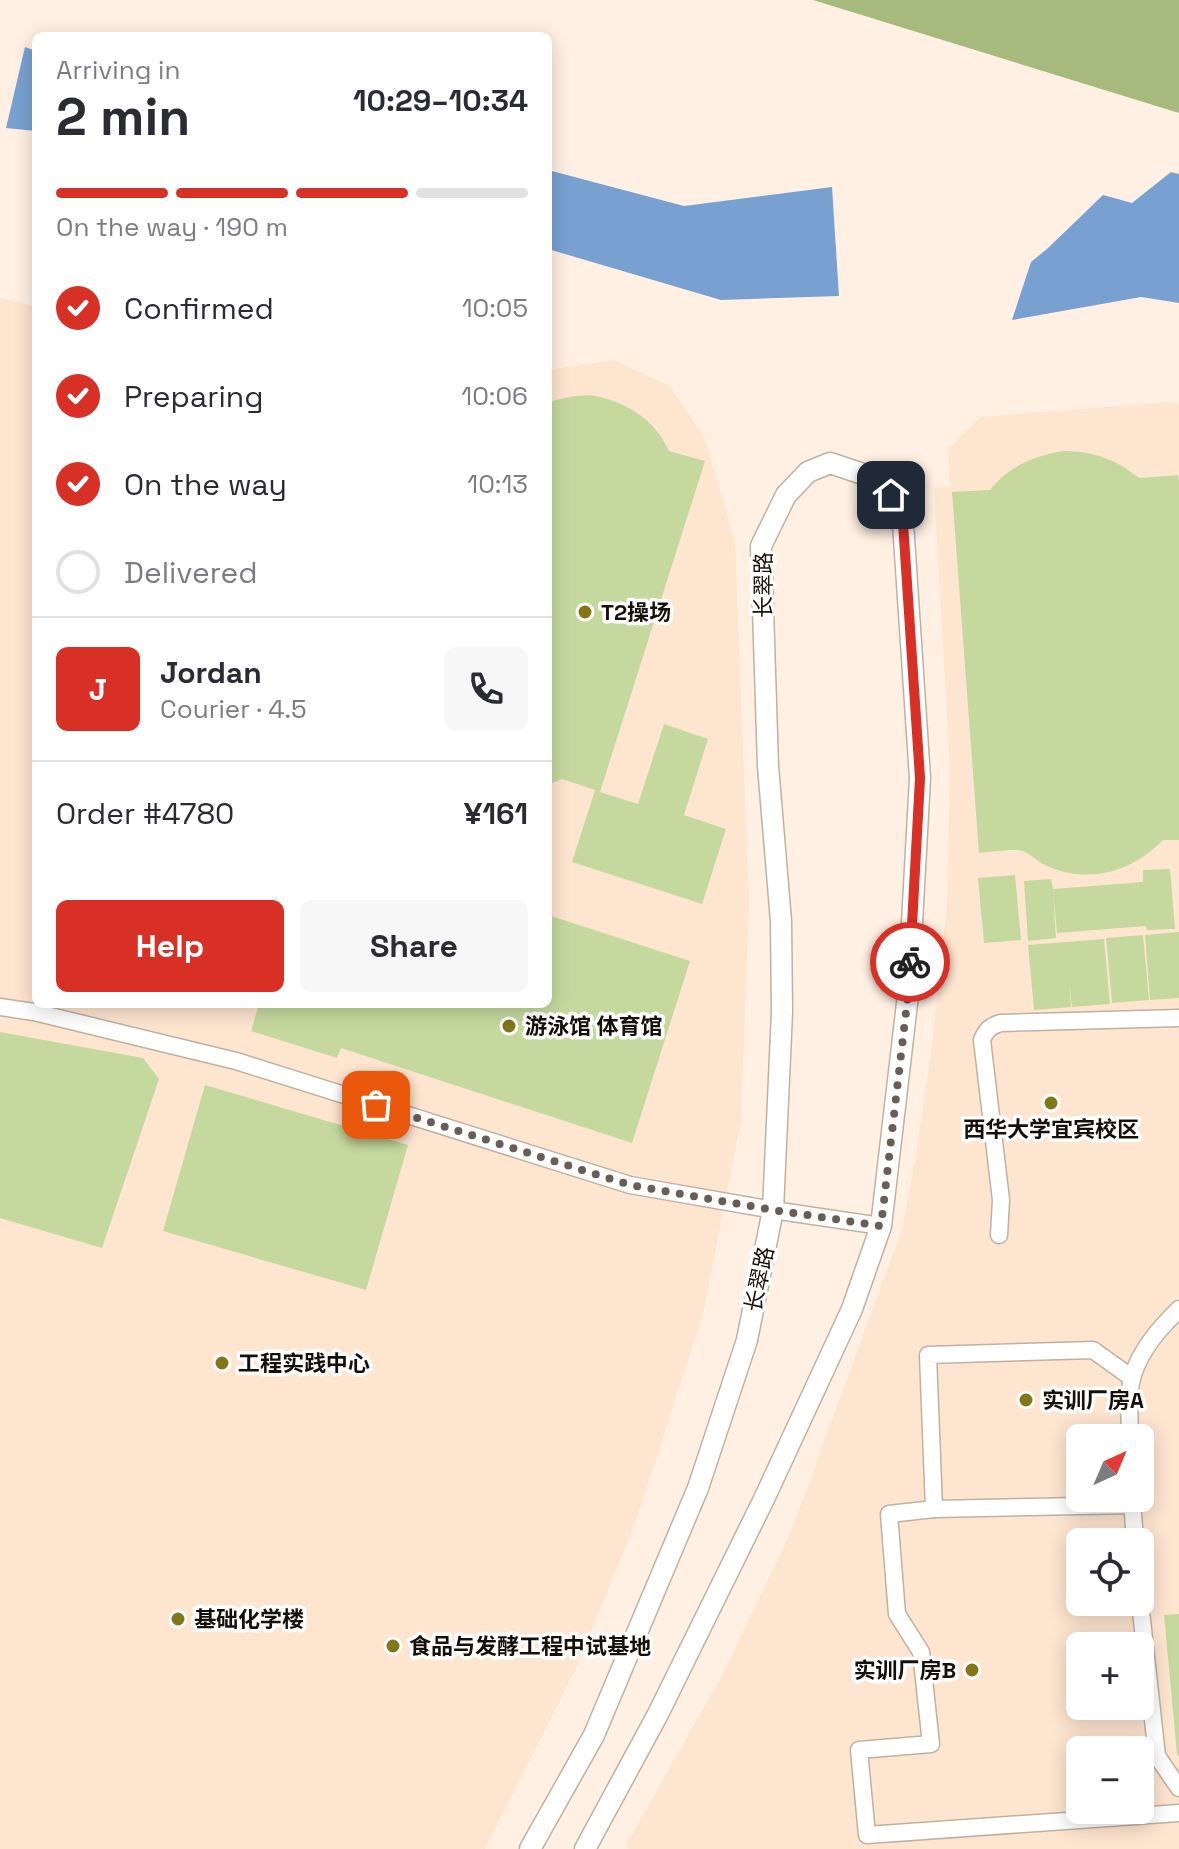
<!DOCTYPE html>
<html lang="en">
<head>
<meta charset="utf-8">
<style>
  body { margin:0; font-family:"Space Grotesk","Noto Sans SC",sans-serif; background:#f7f7f7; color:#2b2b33; height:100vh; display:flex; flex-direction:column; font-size:30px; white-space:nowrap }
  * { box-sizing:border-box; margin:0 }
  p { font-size:26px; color:#7c7c81 }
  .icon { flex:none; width:44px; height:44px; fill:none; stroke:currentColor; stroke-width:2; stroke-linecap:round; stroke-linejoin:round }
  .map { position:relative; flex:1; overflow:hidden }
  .drawer { position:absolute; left:32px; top:32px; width:520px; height:976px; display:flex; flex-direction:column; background:#fff; border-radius:12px; box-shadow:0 4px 20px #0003 }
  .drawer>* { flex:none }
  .needle { width:52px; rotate:44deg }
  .fabs { position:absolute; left:1066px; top:1424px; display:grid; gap:16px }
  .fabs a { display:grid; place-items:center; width:88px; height:88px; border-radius:12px; background:#fff; box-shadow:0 4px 20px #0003; font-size:40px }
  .pin { position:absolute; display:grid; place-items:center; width:68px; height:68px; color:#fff; margin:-34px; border-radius:16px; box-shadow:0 4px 12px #0006 }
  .courier { position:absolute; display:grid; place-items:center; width:80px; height:80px; margin:-40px; border:6px solid #d93025; border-radius:50%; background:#fff; color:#222; box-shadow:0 2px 10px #0007 }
  .headline em { font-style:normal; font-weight:800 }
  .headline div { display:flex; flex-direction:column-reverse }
  .headline { display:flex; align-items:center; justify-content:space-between; height:136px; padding:0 24px }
  h1 { font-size:52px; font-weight:800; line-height:60px }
  .bar { display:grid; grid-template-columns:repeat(4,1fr); gap:12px 8px; align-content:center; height:96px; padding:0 24px }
  .bar i { height:10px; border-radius:6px; background:#e1e1e2 }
  .bar .selected { background:#d93025 }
  .bar p { grid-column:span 4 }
  .line { display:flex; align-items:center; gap:20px; padding:0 24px; border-top:2px solid #e1e1e2 }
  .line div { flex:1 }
  .round { display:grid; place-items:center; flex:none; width:84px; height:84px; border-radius:12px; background:#f7f7f7 }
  ol { padding:0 24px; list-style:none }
  li { display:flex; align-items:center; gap:24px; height:88px }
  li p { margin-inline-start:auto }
  li .icon { padding:8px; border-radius:50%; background:#d93025; color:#fff; stroke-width:4 }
  li:last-child { color:#7c7c81 }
  li i { width:44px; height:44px; border:4px solid #e1e1e2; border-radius:50% }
  .cta { display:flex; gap:16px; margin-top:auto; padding:16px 24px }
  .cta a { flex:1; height:92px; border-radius:12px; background:#d93025; color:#fff; font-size:32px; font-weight:800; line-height:92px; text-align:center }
  .cta a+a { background:#f7f7f7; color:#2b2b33 }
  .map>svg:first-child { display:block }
  .built { fill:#fee5d0; fill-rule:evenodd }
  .green { fill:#c5d99e }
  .forest { fill:#a7ba7e }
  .water { fill:#78a1d1 }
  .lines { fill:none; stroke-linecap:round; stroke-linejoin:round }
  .minor-casing { stroke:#c1b0a1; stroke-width:19 }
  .major-casing { stroke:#c1b0a1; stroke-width:23 }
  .minor { stroke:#fff; stroke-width:16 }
  .major { stroke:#fff; stroke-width:20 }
  .done { stroke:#685e57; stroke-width:8; stroke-dasharray:0 14.4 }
  .route { stroke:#d93025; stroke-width:10 }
  .poi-dot { fill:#827619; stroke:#fff; stroke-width:3 }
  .labels { text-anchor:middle; stroke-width:7; stroke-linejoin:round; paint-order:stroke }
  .street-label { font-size:22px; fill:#16100b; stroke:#fff }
  .poi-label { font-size:22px; font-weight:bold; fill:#16100b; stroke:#fff; text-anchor:start }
</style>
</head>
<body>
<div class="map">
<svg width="1179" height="1849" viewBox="0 0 1179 1849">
  <rect width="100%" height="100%" fill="#fff0e3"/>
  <!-- built -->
  <g class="built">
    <path d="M0,298L36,306V1004H548V370L613,360L670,386L705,439L735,542L749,902L741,1121L703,1314L634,1527L575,1670L485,1849H0Z"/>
    <path d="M1169,402L1179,403V1849H629L626,1845L720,1679L791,1532L902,1229L915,1162L932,1045L947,904L950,770L934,488L950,487L948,449L980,417ZM1080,1438H1140V1498H1080ZM1080,1542H1140V1602H1080ZM1080,1646H1140V1706H1080ZM1080,1750H1140V1810H1080Z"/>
  </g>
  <!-- green -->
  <g class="green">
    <path d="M590,395C625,401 654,418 669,451L705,461L600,792L638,804L664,724L708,739L684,815L726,829L702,904L572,862L595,790L562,779L548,785V402L574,396Z"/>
    <path d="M1063,451C1092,451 1116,459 1139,478L1178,475L1179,483V840H1163C1133,871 1091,884 1049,867C1039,863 1032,855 1023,851C1014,848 990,852 979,853L952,492L990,490C1009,466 1034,456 1063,451Z"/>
    <path d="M1170,869L1175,929L1147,930L1146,926L1057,933L1053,891L1056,938L1028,941L1024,881L1051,879L1053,889L1143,882V870Z"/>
    <path d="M1015,875L1021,940L984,943L978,878Z"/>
    <path d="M548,915L690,961L632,1143L341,1048L337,1058L251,1031L259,1004H548Z"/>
    <path d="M1179,932V998L1150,1000L1145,935Z"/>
    <path d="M1143,935L1149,1000L1112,1003L1106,938Z"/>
    <path d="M1104,939L1110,1004L1072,1007L1069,981L1071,1007L1034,1010L1028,945Z"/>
    <path d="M0,1032L143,1058L159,1079L102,1248L0,1218Z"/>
    <path d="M205,1085L408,1145L366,1290L163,1231Z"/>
    <path d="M1179,1614V1757L1177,1754L1164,1615Z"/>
  </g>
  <!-- forest -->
  <path class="forest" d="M813,0H1179V113Z"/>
  <!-- water -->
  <g class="water">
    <path d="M25,47L36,51V131L6,128Z"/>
    <path d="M548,170L684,206L832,187L839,296L721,300L548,249Z"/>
    <path d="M1171,172L1179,174V303L1141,297L1012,320L1031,262L1048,248L1103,195L1132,203Z"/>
  </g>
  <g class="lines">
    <!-- minor casing -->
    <g class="minor-casing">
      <g id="minor">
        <path d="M0,1007L34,1012L236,1061L630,1185L773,1210L881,1226"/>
        <path d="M999,1235L1001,1200L982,1040C986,1030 990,1026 1001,1023L1179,1018"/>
        <path d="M1132,1378L1093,1350L928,1355L934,1509L889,1514L897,1614L921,1652L931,1744L859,1750L867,1835L1179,1813"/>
        <path d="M1130,1438C1130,1418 1127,1394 1133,1375C1141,1349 1160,1328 1179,1309"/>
        <path d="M1132,1498L1135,1542"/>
        <path d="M934,1509L1132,1505"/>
        <path d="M1140,1602L1157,1756L1179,1788"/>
      </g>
    </g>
    <!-- major casing -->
    <g class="major-casing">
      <path id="major" d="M530,1849L594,1735L698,1488L747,1340L773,1210L782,1012L781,921L768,766L761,546L786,495L808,472L830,463L866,475L891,495L903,523L920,778L908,995L881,1226L852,1309L764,1499L658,1714L585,1849"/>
    </g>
    <!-- minor -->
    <use href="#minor" class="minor"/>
    <!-- major -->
    <use href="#major" class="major"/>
  </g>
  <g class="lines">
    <!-- done -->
    <path class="done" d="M376,1105L630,1185L773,1210L881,1226L908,995L910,962"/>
    <!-- route -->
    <path class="route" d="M891,495L903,523L920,778L910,962"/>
  </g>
  <!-- markers -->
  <g class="poi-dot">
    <circle cx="585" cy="612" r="8"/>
    <circle cx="509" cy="1026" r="8"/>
    <circle cx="1051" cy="1103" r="8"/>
    <circle cx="222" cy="1363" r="8"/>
    <circle cx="1026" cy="1400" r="8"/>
    <circle cx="178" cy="1619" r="8"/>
    <circle cx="393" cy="1646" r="8"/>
    <circle cx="972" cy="1670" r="8"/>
  </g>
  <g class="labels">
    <!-- street labels -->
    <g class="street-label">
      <text transform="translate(763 585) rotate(-90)" y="8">长翠路</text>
      <text transform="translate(759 1279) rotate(-78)" y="8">长翠路</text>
    </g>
    <!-- poi labels -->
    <g class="poi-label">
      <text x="601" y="620">T2操场</text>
      <text x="525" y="1034">游泳馆 体育馆</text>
      <text x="1051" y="1137" text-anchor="middle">西华大学宜宾校区</text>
      <text x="238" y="1371">工程实践中心</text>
      <text x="1042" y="1408">实训厂房A</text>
      <text x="194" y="1627">基础化学楼</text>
      <text x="409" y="1654">食品与发酵工程中试基地</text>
      <text x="956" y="1678" text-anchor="end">实训厂房B</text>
    </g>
  </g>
</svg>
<div class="fabs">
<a><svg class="needle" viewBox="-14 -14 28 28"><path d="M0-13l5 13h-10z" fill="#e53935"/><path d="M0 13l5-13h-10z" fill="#7c7c81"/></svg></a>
<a><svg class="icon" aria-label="locate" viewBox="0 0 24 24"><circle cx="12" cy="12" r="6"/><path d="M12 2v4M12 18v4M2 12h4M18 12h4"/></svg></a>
<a>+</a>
<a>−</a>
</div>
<div class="pin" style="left:376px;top:1105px;background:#ea580c"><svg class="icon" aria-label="bag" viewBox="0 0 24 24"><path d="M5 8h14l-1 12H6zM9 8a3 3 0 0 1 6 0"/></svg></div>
<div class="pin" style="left:891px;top:495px;background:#1f2937"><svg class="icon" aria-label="home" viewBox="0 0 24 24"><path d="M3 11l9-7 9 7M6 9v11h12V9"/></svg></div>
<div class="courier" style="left:910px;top:962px"><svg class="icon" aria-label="bike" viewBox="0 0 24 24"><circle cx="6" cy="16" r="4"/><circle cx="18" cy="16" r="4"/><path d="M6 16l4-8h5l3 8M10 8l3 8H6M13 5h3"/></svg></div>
<section class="drawer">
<div class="headline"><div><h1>2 min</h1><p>Arriving in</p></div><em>10:29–10:34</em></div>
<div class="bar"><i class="selected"></i><i class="selected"></i><i class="selected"></i><i></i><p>On the way · 190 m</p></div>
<ol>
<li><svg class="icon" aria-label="check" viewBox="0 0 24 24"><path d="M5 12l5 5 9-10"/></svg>Confirmed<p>10:05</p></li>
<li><svg class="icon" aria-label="check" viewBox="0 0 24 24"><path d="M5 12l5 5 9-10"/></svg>Preparing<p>10:06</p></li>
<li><svg class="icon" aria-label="check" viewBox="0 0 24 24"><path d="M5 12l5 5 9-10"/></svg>On the way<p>10:13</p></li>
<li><i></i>Delivered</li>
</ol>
<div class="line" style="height:144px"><b class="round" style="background:#d93025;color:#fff">J</b><div><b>Jordan</b><p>Courier · 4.5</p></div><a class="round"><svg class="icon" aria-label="phone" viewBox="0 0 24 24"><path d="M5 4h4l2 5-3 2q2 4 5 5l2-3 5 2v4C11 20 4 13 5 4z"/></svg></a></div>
<div class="line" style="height:104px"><div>Order #4780</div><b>¥161</b></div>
<div class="cta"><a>Help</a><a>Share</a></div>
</section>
</div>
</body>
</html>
